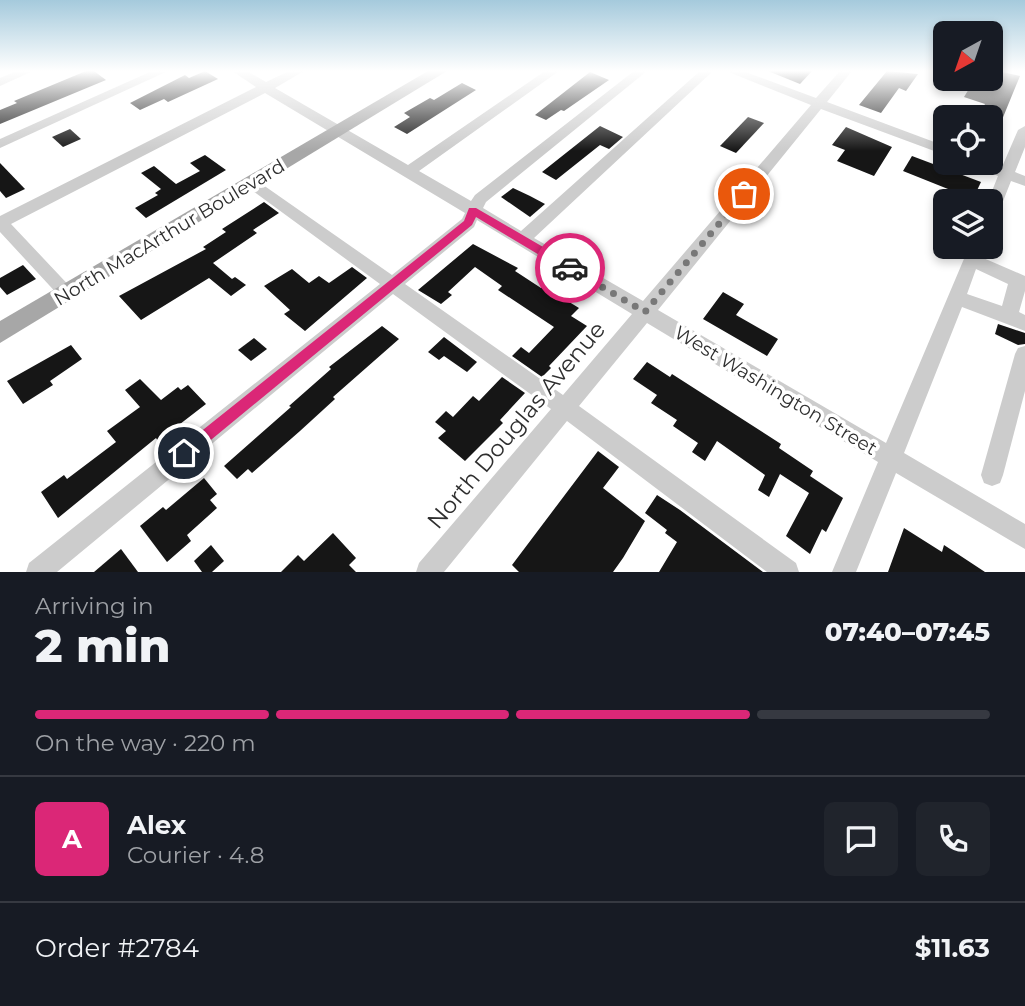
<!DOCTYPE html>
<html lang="en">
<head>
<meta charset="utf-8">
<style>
  body { margin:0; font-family:Montserrat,sans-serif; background:#20242c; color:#f1f3f6; height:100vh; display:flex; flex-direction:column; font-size:26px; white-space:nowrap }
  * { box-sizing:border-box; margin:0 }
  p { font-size:23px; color:#9ea1a6 }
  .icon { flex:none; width:38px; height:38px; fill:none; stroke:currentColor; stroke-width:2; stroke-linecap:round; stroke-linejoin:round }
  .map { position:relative; height:572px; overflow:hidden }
  .side { display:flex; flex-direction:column; background:#171b24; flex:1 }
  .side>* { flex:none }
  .needle { width:46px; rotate:220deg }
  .tools { position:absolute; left:933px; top:21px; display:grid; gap:14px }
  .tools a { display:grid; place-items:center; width:70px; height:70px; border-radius:10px; background:#171b24; box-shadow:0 4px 10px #0003; font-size:35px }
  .pin { position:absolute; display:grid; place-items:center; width:60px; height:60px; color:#fff; margin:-30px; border:4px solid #fff; border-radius:50%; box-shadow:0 2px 7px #0007 }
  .courier { position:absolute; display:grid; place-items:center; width:70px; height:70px; margin:-35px; border:5px solid #db2777; border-radius:50%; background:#fff; color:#222; box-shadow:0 2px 9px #0007 }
  .overview em { font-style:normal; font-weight:800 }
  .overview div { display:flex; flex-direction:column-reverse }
  .overview { display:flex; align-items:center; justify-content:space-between; height:119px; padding:0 35px }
  h1 { font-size:46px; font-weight:800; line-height:52px }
  .bar { display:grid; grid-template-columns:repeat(4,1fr); gap:10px 7px; align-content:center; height:84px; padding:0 35px }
  .bar i { height:9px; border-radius:5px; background:#363941 }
  .bar .active { background:#db2777 }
  .bar p { grid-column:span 4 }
  .line { display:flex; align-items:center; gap:18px; padding:0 35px; border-top:2px solid #363941 }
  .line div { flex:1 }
  .round { display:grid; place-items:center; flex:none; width:74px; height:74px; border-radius:10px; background:#20242c }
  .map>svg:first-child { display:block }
  .building { fill:#161616 }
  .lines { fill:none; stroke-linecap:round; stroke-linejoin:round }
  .minor { fill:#ccc; fill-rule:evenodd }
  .major { fill:#a7a7a7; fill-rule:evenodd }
  .route { fill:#db2777 }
  .done { stroke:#787878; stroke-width:7; stroke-dasharray:0 12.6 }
  .labels { text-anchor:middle; stroke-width:7; stroke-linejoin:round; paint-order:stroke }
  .street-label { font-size:19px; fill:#2f2f2f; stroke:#fff }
  .near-street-label { font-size:23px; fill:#2f2f2f; stroke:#fff }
</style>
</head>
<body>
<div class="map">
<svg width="1025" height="572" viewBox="0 0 1025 572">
  <rect width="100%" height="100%" fill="#fff"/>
  <!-- building -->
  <g class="building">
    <path d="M86,71H94L106,80L0,124V110L17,103L14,101Z"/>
    <path d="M205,71L218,79L168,102L164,99L140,110L130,103L185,75L189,78Z"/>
    <path d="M768,71H812L800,84Z"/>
    <path d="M887,71L918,74L906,91L899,88L881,113L859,105Z"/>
    <path d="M998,71L1020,76L990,149V117H978L985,104L964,97L975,79H995Z"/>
    <path d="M590,72L609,80L564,111L561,110L546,120L535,115Z"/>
    <path d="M462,83L476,90L407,134L394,127L410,117L404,113L430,98L434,100Z"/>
    <path d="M748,117L764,123L736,153L720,146Z"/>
    <path d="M600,126L623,137L609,149L600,145L556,180L542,172Z"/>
    <path d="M846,127L892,147L874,176L837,161L845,150L832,145Z"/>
    <path d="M70,129L81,139L63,147L52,137Z"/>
    <path d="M205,155L226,170L146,218L135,208L158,195L155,193L161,189L141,173L154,166L176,184L200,171L190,163Z"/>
    <path d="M912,156L981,182L973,199L903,171Z"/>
    <path d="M0,163L25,189L6,198L0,191Z"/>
    <path d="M513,188L530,196L545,204L530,217L501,197Z"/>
    <path d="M264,202L279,213L253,230L257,233L213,263L232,279L235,277L246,285L231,296L209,278L141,320L119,296L206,249L203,247L226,232L222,229Z"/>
    <path d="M473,244L518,268L515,271L541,288L543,286L579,308L571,316L587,326L549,366L551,368L542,377L512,356L521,347L529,353L554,327L498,290L502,286L475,267L448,292L452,295L441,304L418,290Z"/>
    <path d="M23,265L36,279L7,295L0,287V278Z"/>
    <path d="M352,267L367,278L305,331L284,314L290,310L264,286L292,269L309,283L319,276L329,283Z"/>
    <path d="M723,292L744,304L736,315L778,339L767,356L703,319Z"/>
    <path d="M998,324L1025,333V344L1018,345L995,334Z"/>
    <path d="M382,326L399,339L333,397L335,399L300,431L252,473L248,469L237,479L224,466L291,407L289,406L331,369L329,367Z"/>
    <path d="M444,337L477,362L467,372L444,356L439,360L428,352Z"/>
    <path d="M254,338L267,349L251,361L238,350Z"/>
    <path d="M71,345L82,359L50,381L53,385L23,404L7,381Z"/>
    <path d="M647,362L670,377L672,374L781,444L779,448L813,471L810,476L843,498L826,532L822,529L810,554L786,536L809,493L780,474L769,497L758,490L765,475L717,441L705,461L692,452L698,443L673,426L677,420L651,403L657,395L633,379Z"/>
    <path d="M502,377L525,393L500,420L503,423L465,461L438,438L446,431L435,422L446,411L453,417L473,396L479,401Z"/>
    <path d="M140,379L161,400L178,387L181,390L188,385L206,404L158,441L156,438L58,518L41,492L64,475L67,479L116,442L107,431L140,407L125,390Z"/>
    <path d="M598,451L619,467L603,488L645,521L623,558L613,572H519L512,565Z"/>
    <path d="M204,478L217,494L210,500L217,508L187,535L191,541L167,562L140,526L163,507L166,510Z"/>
    <path d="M657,495L680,510L763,572H659L677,542L665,533L667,530L645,513Z"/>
    <path d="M904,528L942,552L944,545L985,572H888Z"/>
    <path d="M333,533L356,558L349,565L356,572H281L298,555L304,561Z"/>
    <path d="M211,545L224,561L212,572H202L194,561Z"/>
    <path d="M121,549L138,572H94Z"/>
  </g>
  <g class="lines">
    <!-- minor -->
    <g class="minor">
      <path d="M17,71H33L0,86V78Z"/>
      <path d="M152,71H168L0,148V139Z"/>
      <path d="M232,71H247L266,82L289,71H304L275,88L408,165L545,71H559L419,171L471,201L475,195L634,71H647L486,202L483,208L521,231L700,71H713L534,238L643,301L811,105L726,71H743L816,98L840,71H852L827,102L945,146V155L821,109L658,310L886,443L969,247H985L981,257L1025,276V291L1019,312L1025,315V331L962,307L904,453L1025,524V549L896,473L856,572H832L878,462L647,323L579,406L796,563L799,572H767L567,421L444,572H416L419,563L551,409L393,294L57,572H26L29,563L380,284L246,186L244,183L246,180H256L392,275L462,219L465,213L265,93L11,224L76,293L73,298H61L0,232V216L256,87ZM477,220L632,314L563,395L405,284L474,227ZM976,269L1008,284L1002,306L967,294Z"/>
      <path d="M1025,126V147L1015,172L1025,176V186L1011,181L998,214L990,219V201H988L998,176L969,163H989L1002,167L1018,130Z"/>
      <path d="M1025,346V391L1003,475L1000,483L992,486L984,483L981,475L1015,354L1018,348Z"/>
    </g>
    <!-- major -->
    <path class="major" d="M428,71H447L0,343V321Z"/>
  </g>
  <!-- sky -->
  <linearGradient id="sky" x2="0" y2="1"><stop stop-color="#a5cadc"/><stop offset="0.47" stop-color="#fff"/><stop offset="1" stop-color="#fff" stop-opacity="0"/></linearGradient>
  <rect width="1025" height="151" fill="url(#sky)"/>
  <!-- route -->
  <path class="route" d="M469,208H476L574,265V271H566L476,217L472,225L189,458H179V449L464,221Z"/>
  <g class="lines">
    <!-- done -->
    <path class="done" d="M570,268L645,312L744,194"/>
  </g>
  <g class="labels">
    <!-- street labels -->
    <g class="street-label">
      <text transform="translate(169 232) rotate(-31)" y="7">North MacArthur Boulevard</text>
      <text transform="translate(776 390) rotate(31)" y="7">West Washington Street</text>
    </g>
    <!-- near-street labels -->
    <g class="near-street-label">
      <text transform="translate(516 425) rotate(-50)" y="8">North Douglas Avenue</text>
    </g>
  </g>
</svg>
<div class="tools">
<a><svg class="needle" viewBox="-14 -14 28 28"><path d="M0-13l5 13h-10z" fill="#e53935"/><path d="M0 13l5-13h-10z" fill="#9ea1a6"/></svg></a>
<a><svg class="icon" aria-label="locate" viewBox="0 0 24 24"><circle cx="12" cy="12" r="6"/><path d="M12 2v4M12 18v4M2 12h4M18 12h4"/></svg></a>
<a><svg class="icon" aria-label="layers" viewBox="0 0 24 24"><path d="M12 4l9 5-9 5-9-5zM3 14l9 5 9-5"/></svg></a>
</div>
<div class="pin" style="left:744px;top:194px;background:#ea580c"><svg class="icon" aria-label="bag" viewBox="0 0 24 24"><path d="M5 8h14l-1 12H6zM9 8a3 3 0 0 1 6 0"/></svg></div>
<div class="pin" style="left:184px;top:453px;background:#1f2937"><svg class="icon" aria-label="home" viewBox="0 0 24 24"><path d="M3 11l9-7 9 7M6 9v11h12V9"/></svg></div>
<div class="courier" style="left:570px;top:268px"><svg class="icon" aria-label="car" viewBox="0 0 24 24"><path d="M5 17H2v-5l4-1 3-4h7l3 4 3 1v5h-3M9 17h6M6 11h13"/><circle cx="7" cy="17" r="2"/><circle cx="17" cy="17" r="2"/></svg></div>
</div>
<section class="side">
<div class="overview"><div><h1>2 min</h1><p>Arriving in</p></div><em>07:40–07:45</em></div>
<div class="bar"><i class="active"></i><i class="active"></i><i class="active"></i><i></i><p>On the way · 220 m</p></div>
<div class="line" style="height:126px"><b class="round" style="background:#db2777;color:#fff">A</b><div><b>Alex</b><p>Courier · 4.8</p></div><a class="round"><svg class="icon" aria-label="chat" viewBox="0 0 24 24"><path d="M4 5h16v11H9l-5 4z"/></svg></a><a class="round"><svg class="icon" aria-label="phone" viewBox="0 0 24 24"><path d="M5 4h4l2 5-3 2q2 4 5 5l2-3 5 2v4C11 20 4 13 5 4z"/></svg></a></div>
<div class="line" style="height:91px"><div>Order #2784</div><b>$11.63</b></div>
</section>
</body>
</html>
